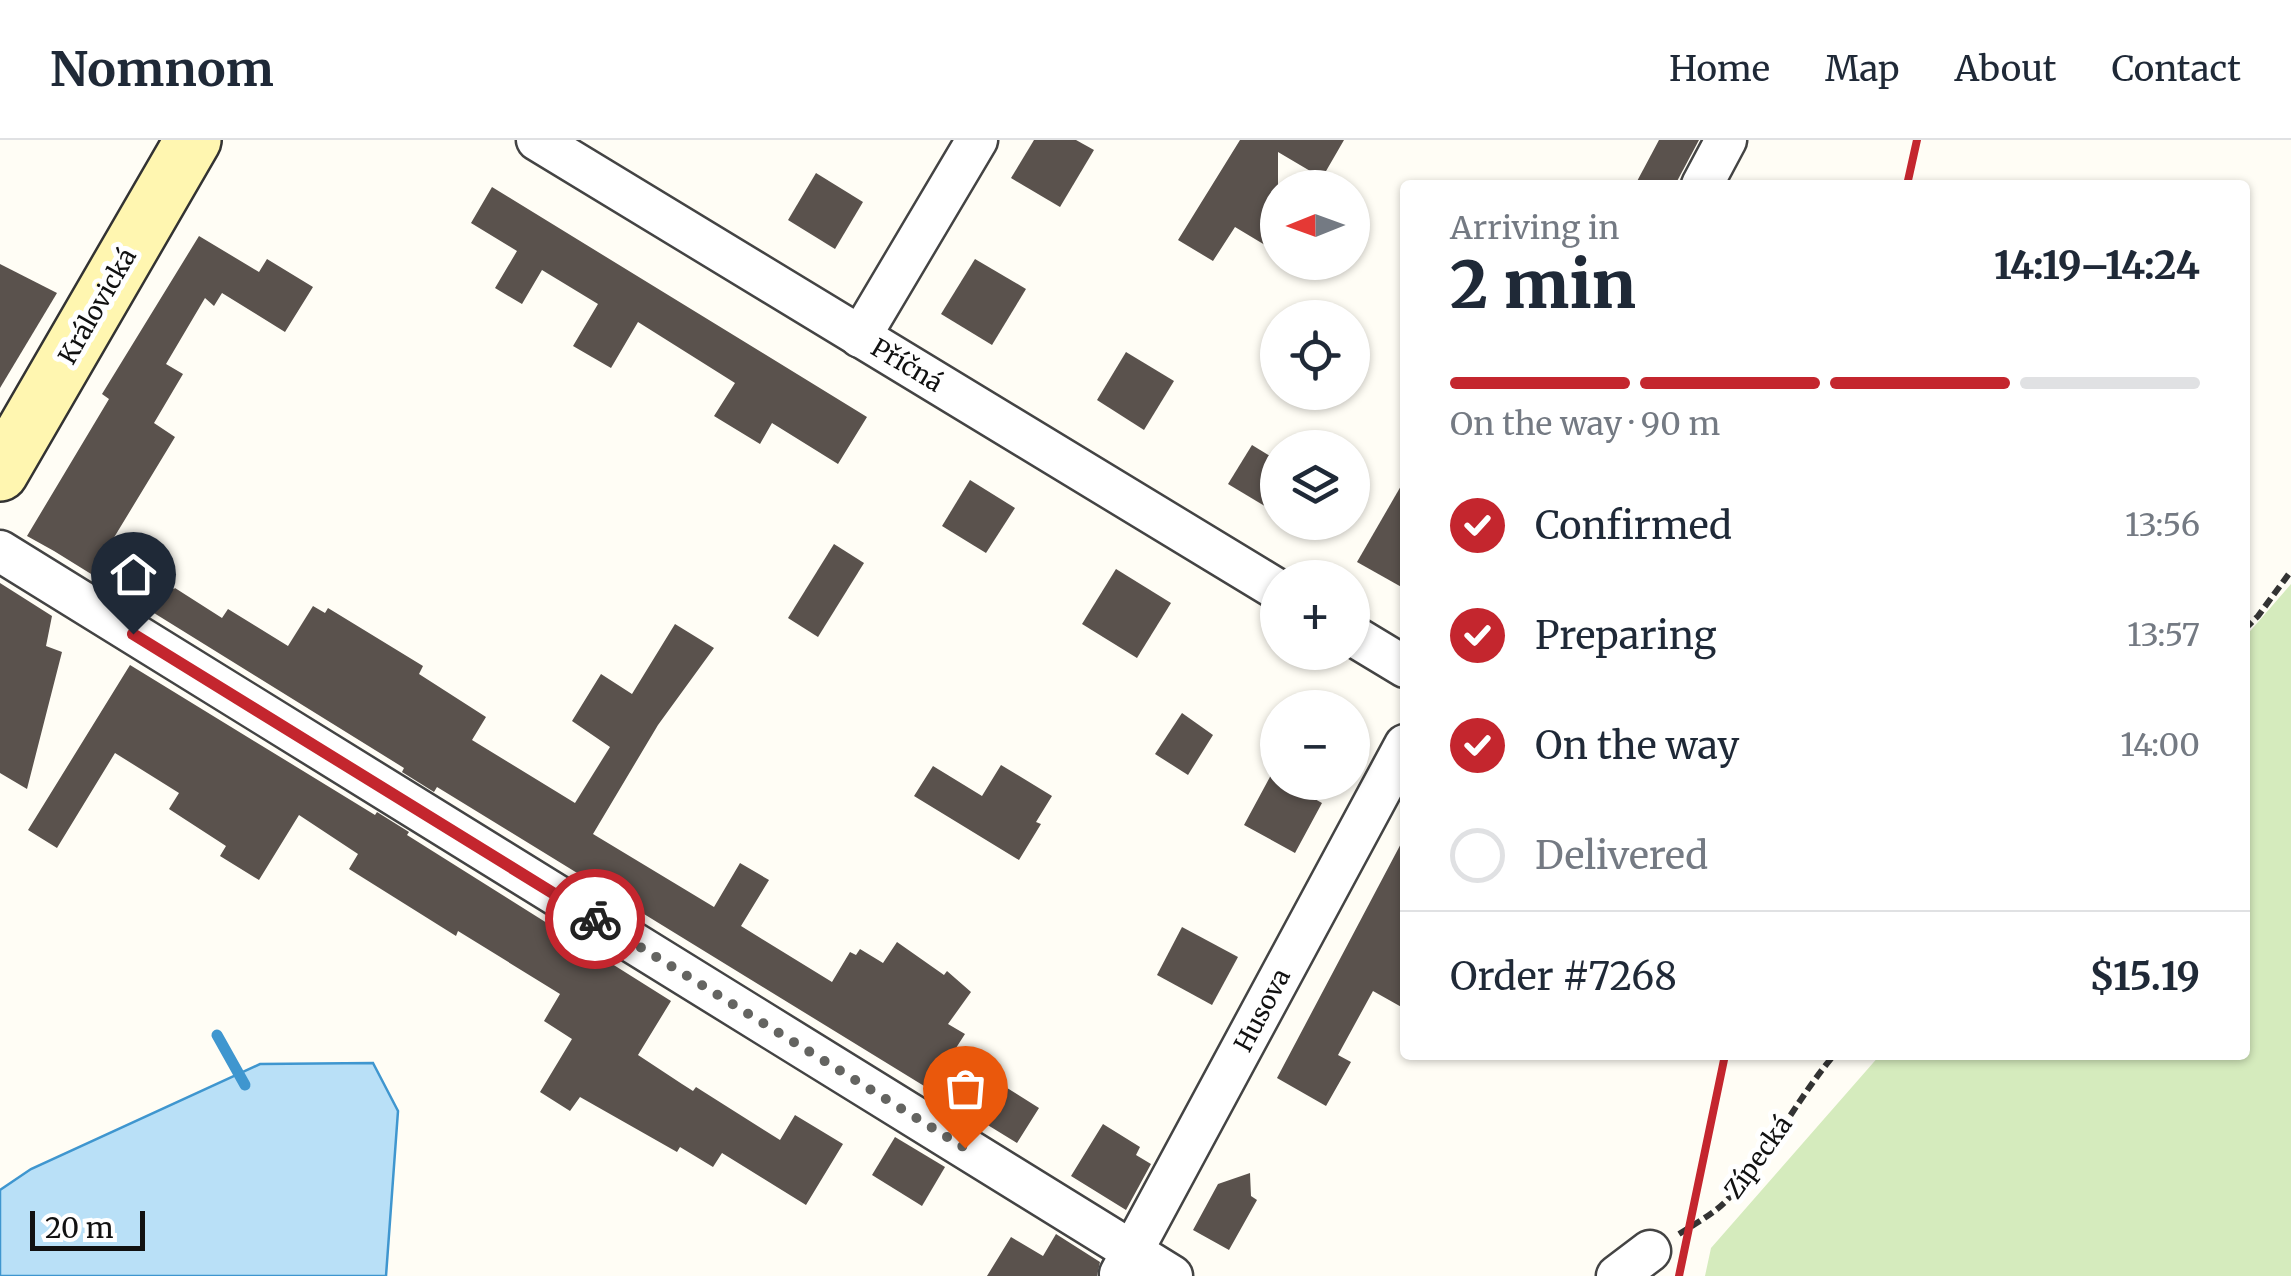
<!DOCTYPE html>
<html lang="en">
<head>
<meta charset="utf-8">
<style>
  body { margin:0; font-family:Merriweather,serif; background:#f2f2f3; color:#1f2937; height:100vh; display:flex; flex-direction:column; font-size:38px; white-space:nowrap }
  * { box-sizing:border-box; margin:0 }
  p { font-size:32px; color:#747a83 }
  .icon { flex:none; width:55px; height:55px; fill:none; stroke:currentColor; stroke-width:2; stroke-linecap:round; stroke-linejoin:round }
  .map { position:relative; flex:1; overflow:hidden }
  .drawer { position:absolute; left:1400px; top:40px; width:850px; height:880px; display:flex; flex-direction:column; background:#fff; border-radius:10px; box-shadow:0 2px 8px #0004 }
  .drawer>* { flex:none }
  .needle { width:65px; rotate:269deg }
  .buttons { position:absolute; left:1260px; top:30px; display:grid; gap:20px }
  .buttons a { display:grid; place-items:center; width:110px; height:110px; border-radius:50%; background:#fff; box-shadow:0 2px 8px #0004; font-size:50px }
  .scale { position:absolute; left:30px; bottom:25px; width:115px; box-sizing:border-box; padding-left:10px; border:5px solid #111; border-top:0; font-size:28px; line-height:35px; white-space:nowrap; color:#111; -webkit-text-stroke:8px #fff; paint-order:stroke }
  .pin { position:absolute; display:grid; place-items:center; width:85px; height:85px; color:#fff; margin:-102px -42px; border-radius:50% 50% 50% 0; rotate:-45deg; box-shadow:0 0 10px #0007 }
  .pin .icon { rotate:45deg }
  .courier { position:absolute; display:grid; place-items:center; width:100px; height:100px; margin:-50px; border:8px solid #c4262e; border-radius:50%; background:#fff; color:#222; box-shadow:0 2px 12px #0007 }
  .head em { font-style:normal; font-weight:800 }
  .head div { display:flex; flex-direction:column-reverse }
  .head { display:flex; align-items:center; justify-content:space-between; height:170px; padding:0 50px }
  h1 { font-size:65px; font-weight:800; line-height:75px }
  .bar { display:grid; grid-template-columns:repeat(4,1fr); gap:15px 10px; align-content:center; height:120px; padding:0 50px }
  .bar i { height:12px; border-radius:8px; background:#e0e1e3 }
  .bar .active { background:#c4262e }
  .bar p { grid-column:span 4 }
  .line { display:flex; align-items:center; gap:25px; padding:0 50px; border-top:2px solid #e0e1e3 }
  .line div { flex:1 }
  ol { padding:0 50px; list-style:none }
  li { display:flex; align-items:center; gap:30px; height:110px }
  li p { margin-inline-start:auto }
  li .icon { padding:10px; border-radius:50%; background:#c4262e; color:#fff; stroke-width:4 }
  li:last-child { color:#747a83 }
  li i { width:55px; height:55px; border:5px solid #e0e1e3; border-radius:50% }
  header { display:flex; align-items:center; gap:60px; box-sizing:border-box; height:140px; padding:0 50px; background:#fff; border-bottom:2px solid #e0e1e3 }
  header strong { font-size:48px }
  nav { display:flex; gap:55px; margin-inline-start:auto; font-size:35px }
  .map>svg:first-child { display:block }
  .green { fill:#d5ebbd }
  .water { fill:#b9e0f7; stroke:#3f96cf; stroke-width:2.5 }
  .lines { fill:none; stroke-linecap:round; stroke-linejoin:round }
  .stream { stroke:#3f96cf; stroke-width:11 }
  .building { fill:#5a524d }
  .street-casing { stroke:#444; stroke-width:45 }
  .secondary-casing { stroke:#333; stroke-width:60 }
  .path { stroke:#333; stroke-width:6; stroke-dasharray:10 5; stroke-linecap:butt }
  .street { stroke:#fff; stroke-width:40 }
  .secondary { stroke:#fff6b0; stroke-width:55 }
  .rail { stroke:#c4262e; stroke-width:8 }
  .done { stroke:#646461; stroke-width:10; stroke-dasharray:0 18 }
  .route { stroke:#c4262e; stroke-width:12 }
  .labels { text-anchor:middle; stroke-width:10; stroke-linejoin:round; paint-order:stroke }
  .street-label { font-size:25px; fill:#111; stroke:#fff }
</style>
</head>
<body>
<header>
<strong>Nomnom</strong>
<nav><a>Home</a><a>Map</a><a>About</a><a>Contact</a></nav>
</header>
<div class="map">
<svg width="2291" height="1136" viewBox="0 0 2291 1136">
  <rect width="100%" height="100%" fill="#fffdf5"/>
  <!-- green -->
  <path class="green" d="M2291,444V1136H1705L1711,1108L1880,915H2245V497Z"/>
  <!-- water -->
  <path class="water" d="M373,923L398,971L386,1136H0V1050L31,1029L260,924Z"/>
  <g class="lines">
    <!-- stream -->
    <path class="stream" d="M217,895L245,945"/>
  </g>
  <!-- building -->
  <g class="building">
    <path d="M1034,0H1076L1094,10L1060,67L1011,38Z"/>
    <path d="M1240,0H1344L1322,38L1278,12V113L1235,87L1213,121L1178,100Z"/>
    <path d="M1659,0H1699L1675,45H1635Z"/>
    <path d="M816,33L863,62L835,109L788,80Z"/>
    <path d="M492,47L867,277L838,324L772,283L760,304L714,276L735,243L638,182L611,228L573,206L598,164L542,130L522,164L495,148L517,111L471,83Z"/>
    <path d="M199,96L259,132L267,119L313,147L285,192L222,153L214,166L205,158L166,224L183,234L154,283L175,297L104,414L174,449L175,448L222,478L228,469L288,506L313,466L325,473L328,468L423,526L419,534L486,577L472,600L575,663L610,607L572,581L601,534L632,554L675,484L714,508L658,585L593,694L714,767L740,723L769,740L741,786L832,842L850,812L856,815L860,809L883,823L897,802L944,835L947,831L971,852L948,884L965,894L947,922L998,954L1004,946L1039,968L1017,1003L437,647L434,652L402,632L404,628L54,411L27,396L109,259L102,254Z"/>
    <path d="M975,119L1026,149L992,205L941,174Z"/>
    <path d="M0,124L57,153L0,248Z"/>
    <path d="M1126,212L1174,241L1144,290L1097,260Z"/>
    <path d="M1252,305L1278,321V374L1228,344Z"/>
    <path d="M1405,339V449L1357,422Z"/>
    <path d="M970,340L1015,368L986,413L942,386Z"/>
    <path d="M834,404L864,423L818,497L788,478Z"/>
    <path d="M1116,429L1171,463L1137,518L1082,484Z"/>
    <path d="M0,443L52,476L46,506L62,512L27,649L0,633Z"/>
    <path d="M130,525L375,675L377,672L409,692L407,695L671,861L638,915L682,944L693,951L696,947L780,1000L795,975L843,1004L806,1065L722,1013L713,1027L680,1007L677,1012L580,957L570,971L540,952L572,899L544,881L560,854L458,791L456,796L349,729L358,714L299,675L259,740L220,716L226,706L169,669L179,653L115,613L57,708L28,690Z"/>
    <path d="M1182,573L1213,595L1188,635L1155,614Z"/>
    <path d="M1001,625L1052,656L1036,682L1041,684L1019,720L914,656L933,626L982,656Z"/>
    <path d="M1271,635L1278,639V642H1284L1322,663L1295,713L1244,685Z"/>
    <path d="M1405,696V869L1373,851L1338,915L1351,922L1326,966L1277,938Z"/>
    <path d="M1182,787L1238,817L1212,865L1157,835Z"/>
    <path d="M1103,984L1140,1007L1136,1015L1151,1024L1126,1070L1071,1036Z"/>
    <path d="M895,997L945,1027L922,1066L872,1035Z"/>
    <path d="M1250,1033L1251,1056L1257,1060L1229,1110L1193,1090L1218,1044Z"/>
    <path d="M1056,1094L1100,1122L1097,1136H987L1011,1097L1043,1116Z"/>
  </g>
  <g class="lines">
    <!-- street casing -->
    <g class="street-casing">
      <g id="street">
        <path d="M537,0L1278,450"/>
        <path d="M1702,45L1726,0"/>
        <path d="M860,197L977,0"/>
        <path d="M0,411L1172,1136"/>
        <path d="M1352,495L1405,527"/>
        <path d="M1120,1134L1405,605"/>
        <path d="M1617,1136L1650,1111"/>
      </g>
    </g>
    <!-- secondary casing -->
    <g class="secondary-casing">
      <path id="secondary" d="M0,333L193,0"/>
    </g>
    <!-- path -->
    <g class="path">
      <path d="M2245,489L2258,476L2291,431"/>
      <path d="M1679,1094C1695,1084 1713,1074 1725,1062C1768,1019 1795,961 1834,915"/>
    </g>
    <!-- street -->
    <use href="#street" class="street"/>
    <!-- secondary -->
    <use href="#secondary" class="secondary"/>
    <!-- rail -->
    <g class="rail">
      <path d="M1907,45L1917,0"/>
      <path d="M1679,1136L1725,915"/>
    </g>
  </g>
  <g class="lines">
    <!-- done -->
    <path class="done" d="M595,779L965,1008"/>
    <!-- route -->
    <path class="route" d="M133,494L595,779"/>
  </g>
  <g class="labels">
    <!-- street labels -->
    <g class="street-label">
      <text transform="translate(97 166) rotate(-60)" y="9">Královická</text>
      <text transform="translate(907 225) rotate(31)" y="9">Příčná</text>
      <text transform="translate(1262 870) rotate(-62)" y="9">Husova</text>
      <text transform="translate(1758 1017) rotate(-54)" y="9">Zípecká</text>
    </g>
  </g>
</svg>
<div class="buttons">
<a><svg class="needle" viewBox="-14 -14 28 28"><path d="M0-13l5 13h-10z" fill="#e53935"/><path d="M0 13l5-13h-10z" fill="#747a83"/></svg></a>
<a><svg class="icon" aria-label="locate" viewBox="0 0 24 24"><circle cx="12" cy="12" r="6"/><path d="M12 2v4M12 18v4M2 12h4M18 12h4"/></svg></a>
<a><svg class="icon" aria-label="layers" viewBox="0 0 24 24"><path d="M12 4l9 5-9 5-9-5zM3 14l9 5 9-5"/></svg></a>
<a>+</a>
<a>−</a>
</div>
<div class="scale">20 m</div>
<div class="pin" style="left:965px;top:1008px;background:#ea580c"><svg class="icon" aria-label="bag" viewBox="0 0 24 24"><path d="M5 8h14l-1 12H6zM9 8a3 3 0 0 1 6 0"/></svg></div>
<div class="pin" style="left:133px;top:494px;background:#1f2937"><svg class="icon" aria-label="home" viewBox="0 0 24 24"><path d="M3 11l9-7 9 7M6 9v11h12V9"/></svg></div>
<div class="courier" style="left:595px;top:779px"><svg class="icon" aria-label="bike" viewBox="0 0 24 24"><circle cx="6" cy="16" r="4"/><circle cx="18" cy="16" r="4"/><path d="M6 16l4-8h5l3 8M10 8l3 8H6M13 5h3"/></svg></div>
<section class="drawer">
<div class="head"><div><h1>2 min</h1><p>Arriving in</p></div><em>14:19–14:24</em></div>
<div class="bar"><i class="active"></i><i class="active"></i><i class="active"></i><i></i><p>On the way · 90 m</p></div>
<ol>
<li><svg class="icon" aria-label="check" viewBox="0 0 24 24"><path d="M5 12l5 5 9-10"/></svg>Confirmed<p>13:56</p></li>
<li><svg class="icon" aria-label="check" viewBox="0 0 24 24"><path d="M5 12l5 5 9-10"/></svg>Preparing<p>13:57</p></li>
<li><svg class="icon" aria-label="check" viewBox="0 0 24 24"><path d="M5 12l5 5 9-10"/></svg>On the way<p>14:00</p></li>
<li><i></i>Delivered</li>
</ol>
<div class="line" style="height:130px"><div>Order #7268</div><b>$15.19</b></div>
</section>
</div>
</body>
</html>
